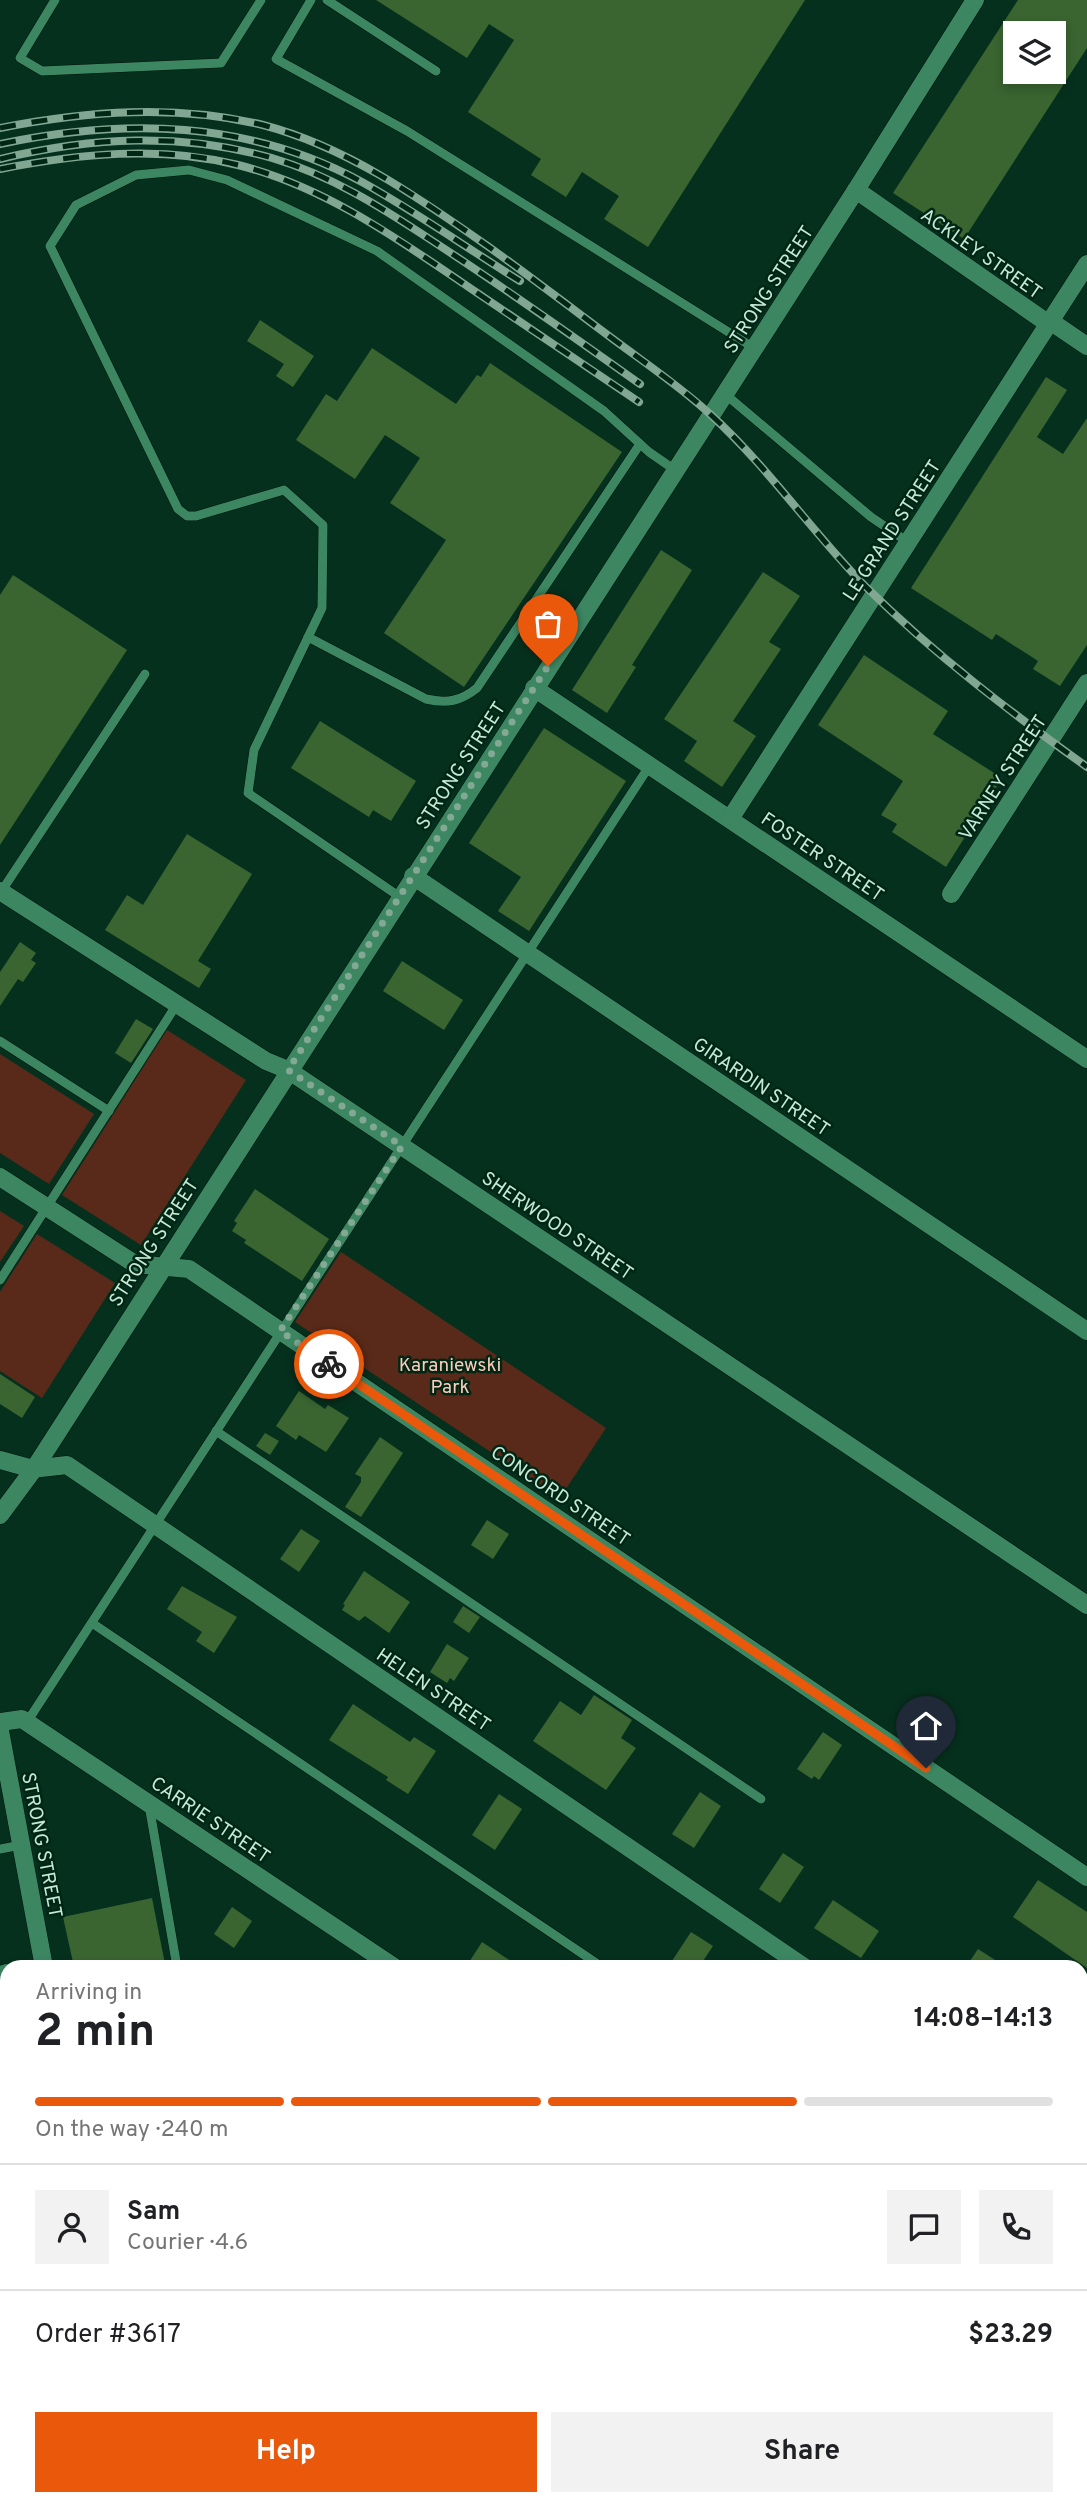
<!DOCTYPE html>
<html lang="en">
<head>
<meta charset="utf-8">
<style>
  body { margin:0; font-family:Overpass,sans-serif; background:#f2f2f2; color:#202124; height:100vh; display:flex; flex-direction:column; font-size:26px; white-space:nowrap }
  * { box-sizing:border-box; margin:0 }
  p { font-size:23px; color:#757577 }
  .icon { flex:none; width:38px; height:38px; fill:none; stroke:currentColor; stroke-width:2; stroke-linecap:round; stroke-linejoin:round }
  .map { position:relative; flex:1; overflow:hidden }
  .panel { position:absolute; left:0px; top:1960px; width:1088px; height:546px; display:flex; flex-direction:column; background:#fff; border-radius:21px 21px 0 0; box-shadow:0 4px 10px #0003 }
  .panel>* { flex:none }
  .controls { position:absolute; left:1003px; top:21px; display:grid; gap:14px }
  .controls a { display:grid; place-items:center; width:63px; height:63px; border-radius:0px; background:#fff; box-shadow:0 4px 10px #0003; font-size:35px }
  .pin { position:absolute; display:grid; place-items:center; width:60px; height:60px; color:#fff; margin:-72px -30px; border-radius:50% 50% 50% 0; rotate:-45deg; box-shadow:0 0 7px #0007 }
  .pin .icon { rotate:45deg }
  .courier { position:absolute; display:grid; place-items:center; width:70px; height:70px; margin:-35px; border:5px solid #ea580c; border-radius:50%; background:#fff; color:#222; box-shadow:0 2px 9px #0007 }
  .headline em { font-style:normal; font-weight:700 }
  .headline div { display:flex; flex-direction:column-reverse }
  .headline { display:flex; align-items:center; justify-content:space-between; height:119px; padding:0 35px }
  h1 { font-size:46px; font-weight:700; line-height:52px }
  .bar { display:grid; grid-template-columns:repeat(4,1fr); gap:10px 7px; align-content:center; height:84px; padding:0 35px }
  .bar i { height:9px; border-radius:5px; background:#e0e0e0 }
  .bar .active { background:#ea580c }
  .bar p { grid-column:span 4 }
  .line { display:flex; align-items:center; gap:18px; padding:0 35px; border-top:2px solid #e0e0e0 }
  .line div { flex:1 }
  .round { display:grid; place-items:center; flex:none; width:74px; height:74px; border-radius:0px; background:#f2f2f2 }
  .action { display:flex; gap:14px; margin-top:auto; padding:14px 35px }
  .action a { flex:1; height:80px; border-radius:0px; background:#ea580c; color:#fff; font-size:28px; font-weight:700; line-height:80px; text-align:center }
  .action a+a { background:#f2f2f2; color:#202124 }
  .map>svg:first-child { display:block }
  .green { fill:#592a19 }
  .building { fill:#3a6430; fill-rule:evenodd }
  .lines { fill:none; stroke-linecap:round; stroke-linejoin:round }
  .service-casing { stroke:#01150b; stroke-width:10 }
  .minor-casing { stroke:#01150b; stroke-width:19 }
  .service { stroke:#3c8662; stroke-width:9 }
  .minor { stroke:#3c8662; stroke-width:18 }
  .rail-casing { stroke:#81a793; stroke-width:8 }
  .rail { stroke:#002615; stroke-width:5; stroke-dasharray:16; stroke-linecap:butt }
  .done { stroke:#83a995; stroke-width:7; stroke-dasharray:0 12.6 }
  .route { stroke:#ea580c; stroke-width:9 }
  .labels { text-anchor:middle; stroke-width:5; stroke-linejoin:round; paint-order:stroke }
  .street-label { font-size:19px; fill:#c6ead5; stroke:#002615 }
  .park-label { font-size:19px; fill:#fdcdbc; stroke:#002615 }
</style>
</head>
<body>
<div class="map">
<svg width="1087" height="2506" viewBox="0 0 1087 2506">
  <rect width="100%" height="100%" fill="#06301e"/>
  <!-- green -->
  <g class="green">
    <path d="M167,1030L246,1080L141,1245L62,1195Z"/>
    <path d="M0,1054L94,1114L49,1184L0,1153Z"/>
    <path d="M0,1211L24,1226L0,1262Z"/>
    <path d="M37,1234L115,1283L42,1398L0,1371V1292Z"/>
    <path d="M341,1252L606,1428L560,1498L295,1322Z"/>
  </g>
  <!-- building -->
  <g class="building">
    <path d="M376,0H805L648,247L604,219L619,196L582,172L566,197L531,175L541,159L468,112L514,40L489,24L467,58Z"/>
    <path d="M1018,0H1087V48L964,239L893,193ZM1015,33H1054V72H1015Z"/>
    <path d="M260,320L314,356L293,387L276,376L284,364L247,341Z"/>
    <path d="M372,348L456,404L477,375L481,377L490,363L622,452L464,687L384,633L446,540L390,503L420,458L385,435L355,479L296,440L326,394L337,401Z"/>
    <path d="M1046,377L1067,390L1037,437L1063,454L1087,418V645L1060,686L1033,669L1038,661L996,634L992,640L911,588Z"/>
    <path d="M661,550L692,570L632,665L636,667L607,713L572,690Z"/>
    <path d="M763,572L800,596L769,642L781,649L733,721L756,736L722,787L684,761L697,741L664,719Z"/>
    <path d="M13,575L127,650L0,845V595Z"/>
    <path d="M864,655L948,711L933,734L1002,778L946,867L892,832L897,824L881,815L903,781L818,725Z"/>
    <path d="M320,721L416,781L391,821L373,810L369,817L291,768Z"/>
    <path d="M544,728L626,781L529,931L498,911L521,877L469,843Z"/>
    <path d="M187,834L252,874L198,961L211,969L199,988L105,930L127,895L143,905Z"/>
    <path d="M20,942L36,953L31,960L36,963L23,982L18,979L0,1006V972Z"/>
    <path d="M402,961L463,1000L444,1030L383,991Z"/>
    <path d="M136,1019L153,1029L131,1063L115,1053Z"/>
    <path d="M255,1189L329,1239L302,1281L244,1243L246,1240L232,1231L237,1223L234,1221Z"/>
    <path d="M0,1374L35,1397L22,1418L0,1404Z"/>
    <path d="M299,1391L325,1409L328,1405L349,1418L326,1452L299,1435L296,1440L276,1426Z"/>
    <path d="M265,1433L279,1441L270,1455L256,1446Z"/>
    <path d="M380,1437L403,1453L361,1517L345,1507L361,1482V1477L355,1474Z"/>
    <path d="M487,1520L509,1534L493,1559L471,1545Z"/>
    <path d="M301,1529L320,1541L299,1572L280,1559Z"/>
    <path d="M364,1571L410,1602L389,1633L365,1616L359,1621L342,1610L345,1605L343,1604Z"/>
    <path d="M182,1586L237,1617L214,1653L196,1641L202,1632L167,1609Z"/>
    <path d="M463,1606L480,1617L469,1633L453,1622Z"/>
    <path d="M447,1644L469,1658L454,1681L450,1678L447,1683L430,1672Z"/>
    <path d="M594,1695L632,1720L621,1738L636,1748L606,1790L533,1741L560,1701L581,1715Z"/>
    <path d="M353,1704L410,1742L414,1737L436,1751L408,1794L386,1780L388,1777L329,1740Z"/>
    <path d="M823,1732L842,1745L819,1780L814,1776L812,1779L797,1769Z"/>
    <path d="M700,1792L721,1806L694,1848L672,1834Z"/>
    <path d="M499,1794L522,1809L495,1850L472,1835Z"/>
    <path d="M783,1853L804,1867L780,1903L759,1889Z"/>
    <path d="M1038,1880L1087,1912V1968L1013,1917Z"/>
    <path d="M152,1898L165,1964L149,1967H74L63,1917Z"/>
    <path d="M833,1900L879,1931L861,1958L814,1928Z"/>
    <path d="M232,1907L252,1921L234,1948L214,1934Z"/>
    <path d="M691,1932L713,1946L699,1967H668Z"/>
    <path d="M482,1942L520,1967H466Z"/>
    <path d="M978,1949L1006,1967H966Z"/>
  </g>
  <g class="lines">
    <!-- service casing -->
    <g class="service-casing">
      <g id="service">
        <path d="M55,0L20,58L42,71L221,63L261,0"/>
        <path d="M311,0L276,59L407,131L754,348"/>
        <path d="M327,0L436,71"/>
        <path d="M725,394L871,517L908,542"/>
        <path d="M308,637L426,699C447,704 461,701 477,688L640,444"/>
        <path d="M1,892L145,674"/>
        <path d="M400,897L248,793L254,750L322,608L323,525L284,490L196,516H187L178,509L50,246L76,205L136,175L189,170L227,180L377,251L604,411L649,452L675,470"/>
        <path d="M0,1041L109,1111"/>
        <path d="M0,1280L177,1004"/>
        <path d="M216,1431L761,1799"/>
        <path d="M92,1623L602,1967"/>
        <path d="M27,1722L650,765"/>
        <path d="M149,1805L177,1967"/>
        <path d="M0,1849L21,1845"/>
        <path d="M1082,2290L1087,2294"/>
        <path d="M540,2499L551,2506"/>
        <path d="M784,2506L789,2499"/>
      </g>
    </g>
    <!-- minor casing -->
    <g class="minor-casing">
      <g id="minor">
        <path d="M856,190L1043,320L1056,325L1087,346"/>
        <path d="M534,688L1087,1059"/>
        <path d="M730,819L1087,264"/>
        <path d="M413,876L1087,1331"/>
        <path d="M0,891L266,1061L288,1070L1087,1605"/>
        <path d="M951,894L1087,683"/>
        <path d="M0,1177L135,1264L189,1269L1087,1877"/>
        <path d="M0,1460L33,1469"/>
        <path d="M32,1469L67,1465L804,1967"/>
        <path d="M0,1515L34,1469L856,190L975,0"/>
        <path d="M0,1722L22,1719L394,1967"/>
        <path d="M0,1731L44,1967"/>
        <path d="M0,1975L7,1973"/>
        <path d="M1082,2156L1087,2160"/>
        <path d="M0,2219L7,2217"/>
        <path d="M1082,2427L1087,2431"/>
        <path d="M0,2467L7,2466"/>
        <path d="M151,2499L153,2506"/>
        <path d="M323,2499L333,2506"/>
        <path d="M632,2506L637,2499"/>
        <path d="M939,2506L944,2499"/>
      </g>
    </g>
    <!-- service -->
    <use href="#service" class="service"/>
    <!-- minor -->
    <use href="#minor" class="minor"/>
    <!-- rail casing -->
    <g class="rail-casing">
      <g id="rail">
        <path d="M0,128C87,111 176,104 263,125C347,147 419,198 489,247C532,278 574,310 617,342C648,365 682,388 711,415C768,467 812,532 866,587C934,654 1010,712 1087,767"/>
        <path d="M0,144C124,118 248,120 362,182C416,212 467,248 520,281"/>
        <path d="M0,159C91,137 181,132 272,158C330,175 381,207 431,240C502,286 571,335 640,384"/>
        <path d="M0,169C78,154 159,145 238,165C323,186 395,237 467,286C524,325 582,363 639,402"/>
      </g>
    </g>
    <!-- rail -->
    <use href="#rail" class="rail"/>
  </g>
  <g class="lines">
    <!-- done -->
    <path class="done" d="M329,1364L280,1331L402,1146L288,1070L548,666"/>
    <!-- route -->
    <path class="route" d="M329,1364L926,1768"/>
  </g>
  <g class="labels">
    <!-- street labels -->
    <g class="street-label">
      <text transform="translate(982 253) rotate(35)" y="7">ACKLEY STREET</text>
      <text transform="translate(768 289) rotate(-57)" y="7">STRONG STREET</text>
      <text transform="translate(891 530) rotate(-57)" y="7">LE GRAND STREET</text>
      <text transform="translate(460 765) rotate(-57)" y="7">STRONG STREET</text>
      <text transform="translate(1002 777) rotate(-57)" y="7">VARNEY STREET</text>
      <text transform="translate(823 856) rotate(34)" y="7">FOSTER STREET</text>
      <text transform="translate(762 1086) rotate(34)" y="7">GIRARDIN STREET</text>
      <text transform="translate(558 1225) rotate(34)" y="7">SHERWOOD STREET</text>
      <text transform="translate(153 1242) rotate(-57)" y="7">STRONG STREET</text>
      <text transform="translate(561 1495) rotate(34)" y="7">CONCORD STREET</text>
      <text transform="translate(434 1689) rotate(34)" y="7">HELEN STREET</text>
      <text transform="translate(211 1819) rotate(34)" y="7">CARRIE STREET</text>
      <text transform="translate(43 1845) rotate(79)" y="7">STRONG STREET</text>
    </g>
    <!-- park labels -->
    <g class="park-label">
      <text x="450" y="1371">Karaniewski<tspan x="450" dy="22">Park</tspan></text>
    </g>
  </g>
</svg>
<div class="controls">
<a><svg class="icon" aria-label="layers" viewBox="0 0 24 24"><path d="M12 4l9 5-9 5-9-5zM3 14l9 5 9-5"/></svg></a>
</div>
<div class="pin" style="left:548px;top:666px;background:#ea580c"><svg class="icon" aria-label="bag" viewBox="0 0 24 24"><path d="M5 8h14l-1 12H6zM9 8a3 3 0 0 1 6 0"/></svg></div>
<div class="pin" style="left:926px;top:1768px;background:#1f2937"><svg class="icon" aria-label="home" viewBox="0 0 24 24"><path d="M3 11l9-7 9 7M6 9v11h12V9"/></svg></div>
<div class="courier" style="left:329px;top:1364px"><svg class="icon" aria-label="bike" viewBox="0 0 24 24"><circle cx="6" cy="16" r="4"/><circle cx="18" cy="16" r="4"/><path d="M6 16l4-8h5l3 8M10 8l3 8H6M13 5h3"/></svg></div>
<section class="panel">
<div class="headline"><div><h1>2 min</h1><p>Arriving in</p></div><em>14:08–14:13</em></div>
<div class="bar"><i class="active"></i><i class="active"></i><i class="active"></i><i></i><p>On the way · 240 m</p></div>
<div class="line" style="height:126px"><a class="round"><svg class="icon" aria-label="person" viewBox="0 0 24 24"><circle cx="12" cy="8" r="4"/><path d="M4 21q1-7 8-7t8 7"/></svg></a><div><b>Sam</b><p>Courier · 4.6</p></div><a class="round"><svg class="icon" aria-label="chat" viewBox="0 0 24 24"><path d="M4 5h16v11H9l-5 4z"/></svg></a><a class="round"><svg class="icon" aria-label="phone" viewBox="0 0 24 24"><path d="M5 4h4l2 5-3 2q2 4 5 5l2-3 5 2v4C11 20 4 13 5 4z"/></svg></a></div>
<div class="line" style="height:91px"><div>Order #3617</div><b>$23.29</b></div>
<div class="action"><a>Help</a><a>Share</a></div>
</section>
</div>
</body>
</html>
